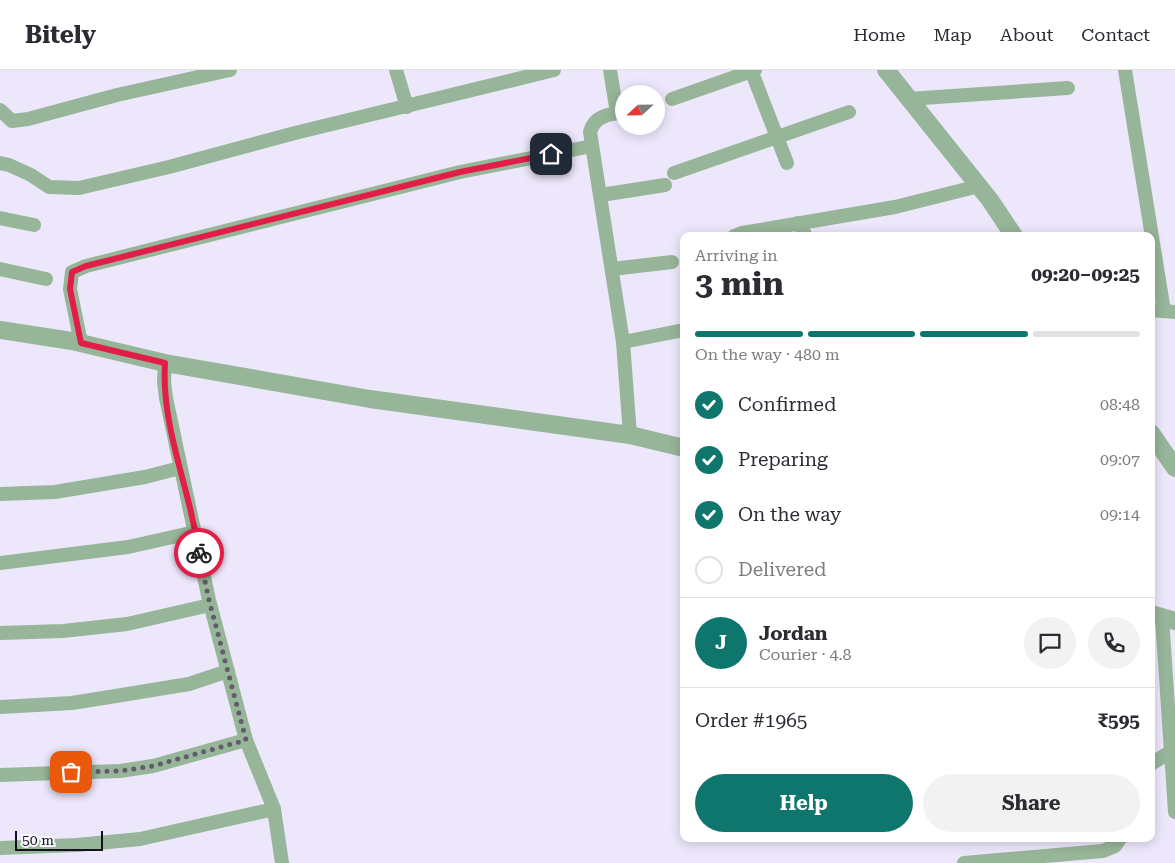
<!DOCTYPE html>
<html lang="en">
<head>
<meta charset="utf-8">
<style>
  body { margin:0; font-family:"Roboto Serif",serif; background:#f2f2f3; color:#2b2b33; height:100vh; display:flex; flex-direction:column; font-size:19px; white-space:nowrap }
  * { box-sizing:border-box; margin:0 }
  p { font-size:16px; color:#7c7c81 }
  .icon { flex:none; width:28px; height:28px; fill:none; stroke:currentColor; stroke-width:2; stroke-linecap:round; stroke-linejoin:round }
  .map { position:relative; flex:1; overflow:hidden }
  .side { position:absolute; left:680px; top:162px; width:475px; height:610px; display:flex; flex-direction:column; background:#fff; border-radius:10px; box-shadow:0 2px 12px #0003 }
  .side>* { flex:none }
  .needle { width:32px; rotate:248deg }
  .buttons { position:absolute; left:615px; top:15px; display:grid; gap:10px }
  .buttons a { display:grid; place-items:center; width:50px; height:50px; border-radius:50%; background:#fff; box-shadow:0 2px 12px #0003; font-size:25px }
  .scale { position:absolute; left:15px; bottom:12px; width:88px; box-sizing:border-box; padding-left:5px; border:2px solid #14111c; border-top:0; font-size:14px; line-height:18px; white-space:nowrap; color:#14111c; -webkit-text-stroke:4px #f9f7fe; paint-order:stroke }
  .pin { position:absolute; display:grid; place-items:center; width:42px; height:42px; color:#fff; margin:-21px; border-radius:10px; box-shadow:0 2px 8px #0006 }
  .courier { position:absolute; display:grid; place-items:center; width:50px; height:50px; margin:-25px; border:4px solid #e11d48; border-radius:50%; background:#fff; color:#222; box-shadow:0 1px 6px #0007 }
  .headline em { font-style:normal; font-weight:700 }
  .headline div { display:flex; flex-direction:column-reverse }
  .headline { display:flex; align-items:center; justify-content:space-between; height:85px; padding:0 15px }
  h1 { font-size:32px; font-weight:700; line-height:38px }
  .bar { display:grid; grid-template-columns:repeat(4,1fr); gap:8px 5px; align-content:center; height:60px; padding:0 15px }
  .bar i { height:6px; border-radius:4px; background:#e1e1e2 }
  .bar .selected { background:#0f766e }
  .bar p { grid-column:span 4 }
  .line { display:flex; align-items:center; gap:12px; padding:0 15px; border-top:1px solid #e1e1e2 }
  .line div { flex:1 }
  .round { display:grid; place-items:center; flex:none; width:52px; height:52px; border-radius:26px; background:#f2f2f3 }
  ol { padding:0 15px; list-style:none }
  li { display:flex; align-items:center; gap:15px; height:55px }
  li p { margin-inline-start:auto }
  li .icon { padding:5px; border-radius:50%; background:#0f766e; color:#fff; stroke-width:4 }
  li:last-child { color:#7c7c81 }
  li i { width:28px; height:28px; border:2px solid #e1e1e2; border-radius:50% }
  .action { display:flex; gap:10px; margin-top:auto; padding:10px 15px }
  .action a { flex:1; height:58px; border-radius:30px; background:#0f766e; color:#fff; font-size:20px; font-weight:700; line-height:58px; text-align:center }
  .action a+a { background:#f2f2f3; color:#2b2b33 }
  header { display:flex; align-items:center; gap:30px; box-sizing:border-box; height:70px; padding:0 25px; background:#fff; border-bottom:1px solid #e1e1e2 }
  header strong { font-size:24px }
  nav { display:flex; gap:28px; margin-inline-start:auto; font-size:18px }
  .map>svg:first-child { display:block }
  .lines { fill:none; stroke-linecap:round; stroke-linejoin:round }
  .minor { stroke:#97b598; stroke-width:14 }
  .tertiary { stroke:#97b598; stroke-width:18 }
  .done { stroke:#605c6a; stroke-width:5; stroke-dasharray:0 9 }
  .route { stroke:#e11d48; stroke-width:6 }
</style>
</head>
<body>
<header>
<strong>Bitely</strong>
<nav><a>Home</a><a>Map</a><a>About</a><a>Contact</a></nav>
</header>
<div class="map">
<svg width="1175" height="793" viewBox="0 0 1175 793">
  <rect width="100%" height="100%" fill="#ede7fc"/>
  <g class="lines">
    <!-- minor -->
    <g class="minor">
      <path d="M396,0L407,37"/>
      <path d="M610,0L617,43"/>
      <path d="M751,0L787,93"/>
      <path d="M1125,0L1164,241"/>
      <path d="M672,29L755,0"/>
      <path d="M908,29L1068,18"/>
      <path d="M0,40L12,51L28,49L117,25L230,0"/>
      <path d="M624,42C609,44 594,46 590,62L623,272L630,365"/>
      <path d="M0,93L9,95L31,105L49,117L79,118L169,97L295,63L554,0"/>
      <path d="M674,103L849,42"/>
      <path d="M601,125L665,115"/>
      <path d="M0,148L34,155"/>
      <path d="M798,153L806,166"/>
      <path d="M734,166L742,163L895,137L979,116"/>
      <path d="M0,199L46,209"/>
      <path d="M612,199L672,192"/>
      <path d="M1151,240L1175,242"/>
      <path d="M623,272L684,260"/>
      <path d="M81,273L70,219L72,202L86,196L460,102L592,76"/>
      <path d="M165,293L164,312L166,328L209,530L246,670L274,739L282,793"/>
      <path d="M0,424L55,422L145,407L180,398"/>
      <path d="M0,493L128,477L195,462"/>
      <path d="M1162,547L1175,742"/>
      <path d="M0,563L63,561L127,554L210,535"/>
      <path d="M0,637L72,633L128,624L189,614L228,601"/>
      <path d="M1151,694L1170,682"/>
      <path d="M0,705L120,701L153,696L246,670"/>
      <path d="M0,778L77,775L140,769L274,739"/>
      <path d="M964,793L1103,781L1115,776L1120,769"/>
    </g>
    <!-- tertiary -->
    <g class="tertiary">
      <path d="M886,0L990,130L1014,166"/>
      <path d="M0,260L72,271L165,293L370,329L630,365L684,378"/>
      <path d="M1151,363L1175,398"/>
      <path d="M1151,544L1175,551"/>
    </g>
  </g>
  <g class="lines">
    <!-- done -->
    <path class="done" d="M71,702L120,701L153,696L246,670L209,530L199,483"/>
    <!-- route -->
    <path class="route" d="M199,483C196,464 192,445 187,426C176,383 162,338 165,293L81,273L70,219L72,202L86,196L460,102L551,84"/>
  </g>
</svg>
<div class="buttons">
<a><svg class="needle" viewBox="-14 -14 28 28"><path d="M0-13l5 13h-10z" fill="#e53935"/><path d="M0 13l5-13h-10z" fill="#7c7c81"/></svg></a>
</div>
<div class="scale">50 m</div>
<div class="pin" style="left:71px;top:702px;background:#ea580c"><svg class="icon" aria-label="bag" viewBox="0 0 24 24"><path d="M5 8h14l-1 12H6zM9 8a3 3 0 0 1 6 0"/></svg></div>
<div class="pin" style="left:551px;top:84px;background:#1f2937"><svg class="icon" aria-label="home" viewBox="0 0 24 24"><path d="M3 11l9-7 9 7M6 9v11h12V9"/></svg></div>
<div class="courier" style="left:199px;top:483px"><svg class="icon" aria-label="bike" viewBox="0 0 24 24"><circle cx="6" cy="16" r="4"/><circle cx="18" cy="16" r="4"/><path d="M6 16l4-8h5l3 8M10 8l3 8H6M13 5h3"/></svg></div>
<section class="side">
<div class="headline"><div><h1>3 min</h1><p>Arriving in</p></div><em>09:20–09:25</em></div>
<div class="bar"><i class="selected"></i><i class="selected"></i><i class="selected"></i><i></i><p>On the way · 480 m</p></div>
<ol>
<li><svg class="icon" aria-label="check" viewBox="0 0 24 24"><path d="M5 12l5 5 9-10"/></svg>Confirmed<p>08:48</p></li>
<li><svg class="icon" aria-label="check" viewBox="0 0 24 24"><path d="M5 12l5 5 9-10"/></svg>Preparing<p>09:07</p></li>
<li><svg class="icon" aria-label="check" viewBox="0 0 24 24"><path d="M5 12l5 5 9-10"/></svg>On the way<p>09:14</p></li>
<li><i></i>Delivered</li>
</ol>
<div class="line" style="height:90px"><b class="round" style="background:#0f766e;color:#fff">J</b><div><b>Jordan</b><p>Courier · 4.8</p></div><a class="round"><svg class="icon" aria-label="chat" viewBox="0 0 24 24"><path d="M4 5h16v11H9l-5 4z"/></svg></a><a class="round"><svg class="icon" aria-label="phone" viewBox="0 0 24 24"><path d="M5 4h4l2 5-3 2q2 4 5 5l2-3 5 2v4C11 20 4 13 5 4z"/></svg></a></div>
<div class="line" style="height:65px"><div>Order #1965</div><b>₹595</b></div>
<div class="action"><a>Help</a><a>Share</a></div>
</section>
</div>
</body>
</html>
